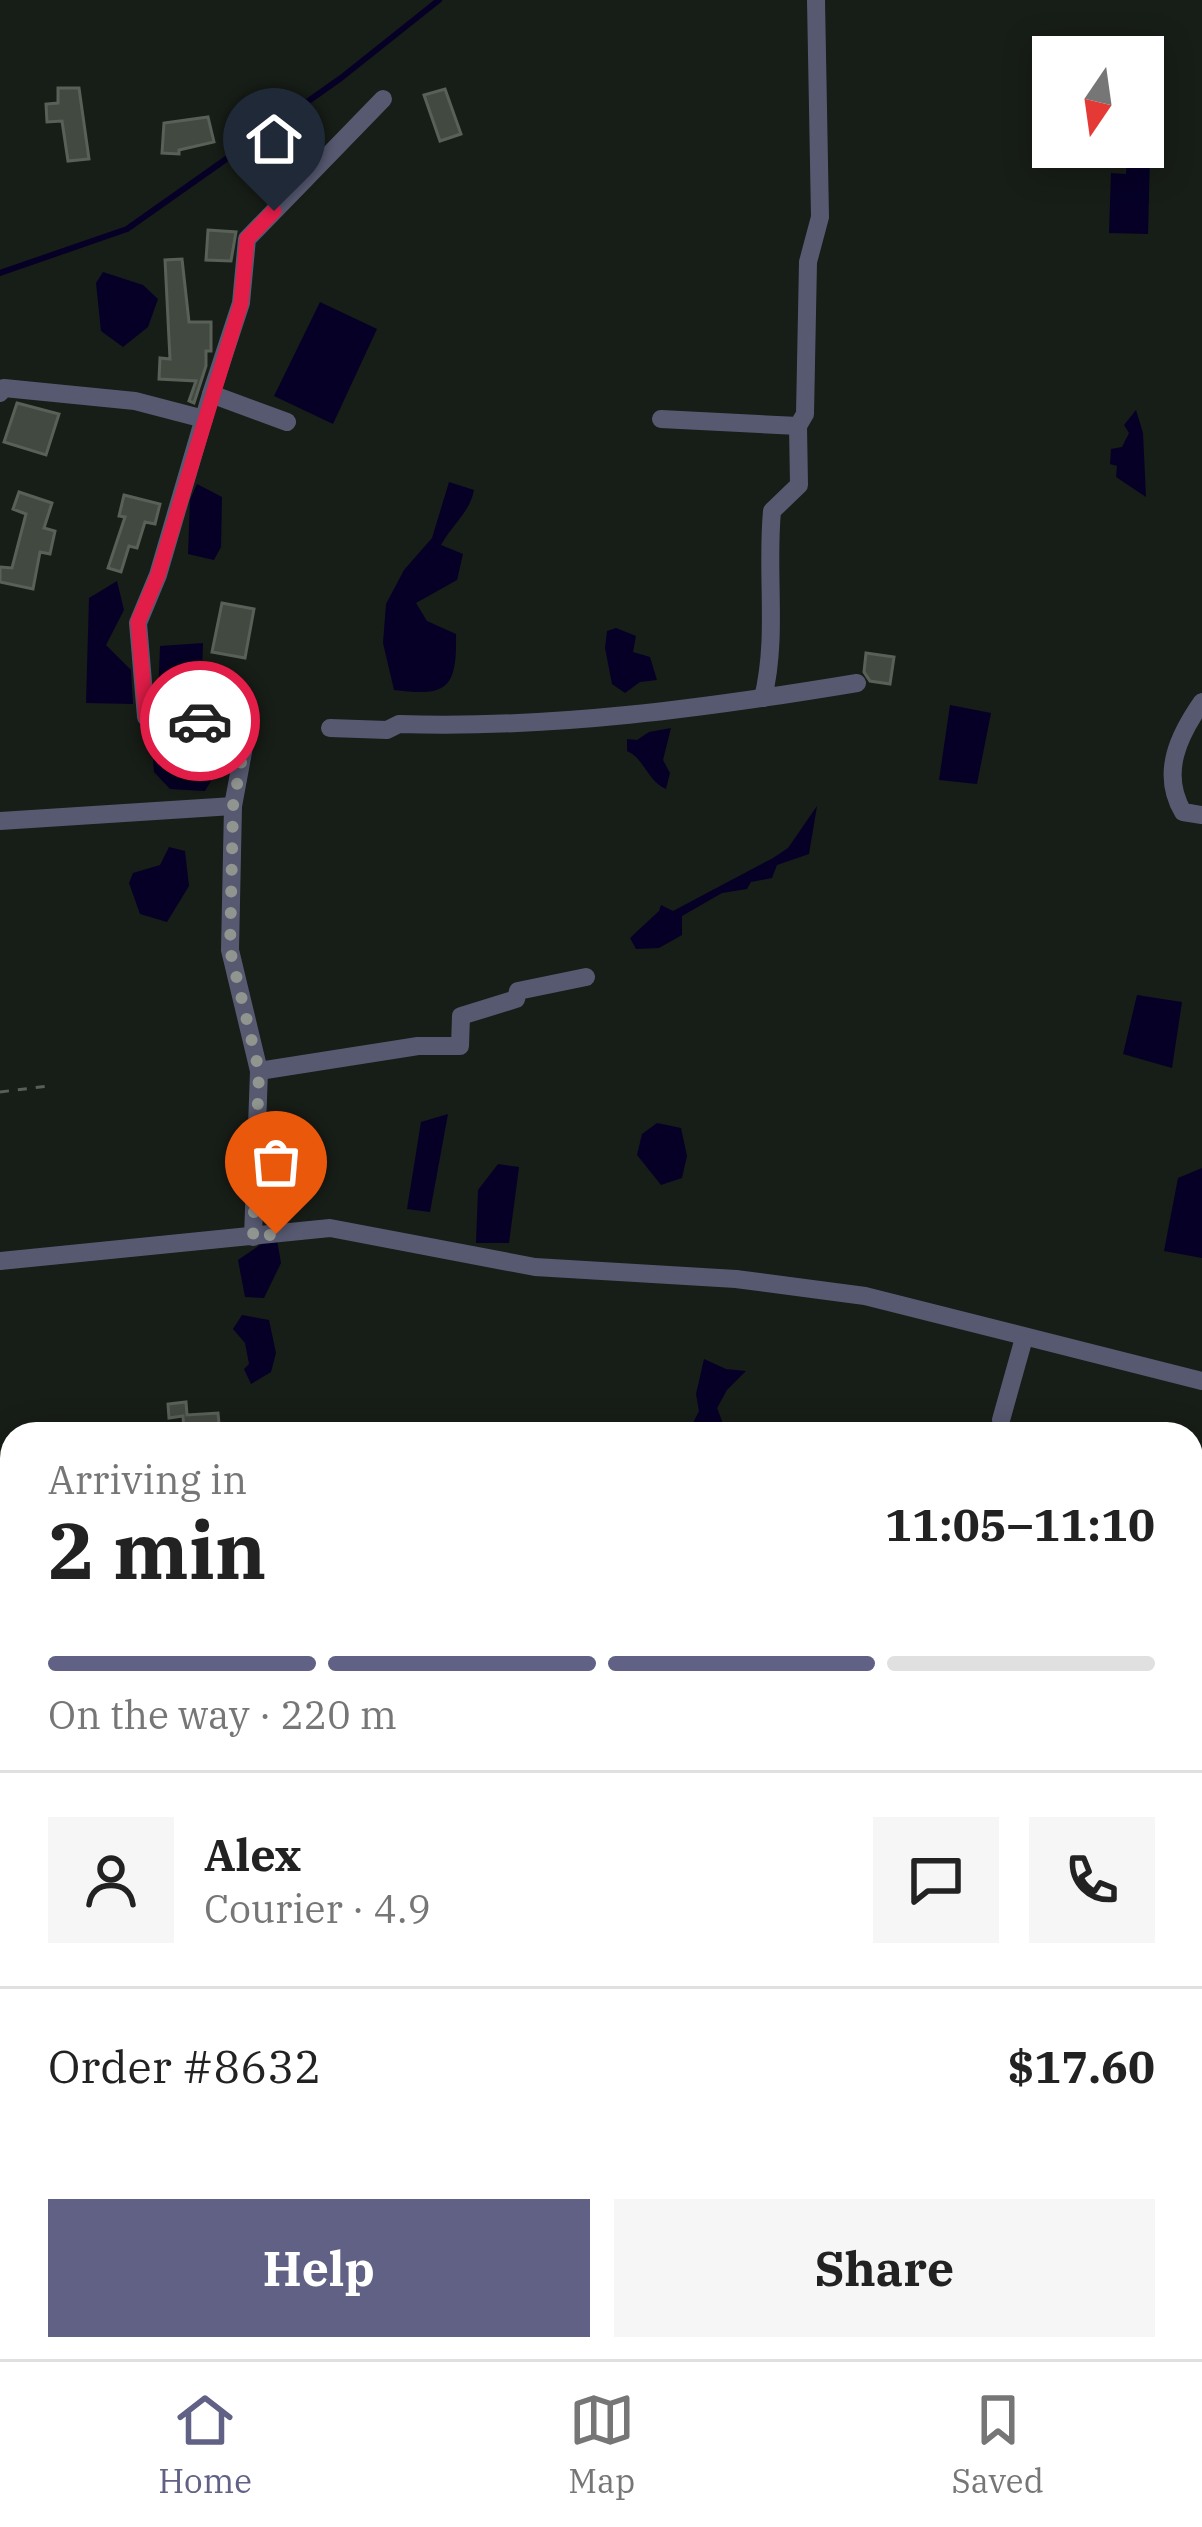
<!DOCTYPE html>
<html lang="en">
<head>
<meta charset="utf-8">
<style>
  body { margin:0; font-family:"IBM Plex Serif",serif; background:#f6f6f6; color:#222; height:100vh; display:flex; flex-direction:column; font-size:45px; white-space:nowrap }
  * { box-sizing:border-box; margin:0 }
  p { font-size:39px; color:#767676 }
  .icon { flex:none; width:66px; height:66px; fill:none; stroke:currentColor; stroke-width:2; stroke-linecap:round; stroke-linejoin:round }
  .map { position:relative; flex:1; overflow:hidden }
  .details { position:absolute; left:0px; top:1422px; width:1203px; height:939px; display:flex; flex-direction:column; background:#fff; border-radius:36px 36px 0 0; box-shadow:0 6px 30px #0003 }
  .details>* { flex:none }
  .needle { width:78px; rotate:193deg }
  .fabs { position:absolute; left:1032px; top:36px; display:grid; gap:24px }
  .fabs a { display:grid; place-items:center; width:132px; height:132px; border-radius:0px; background:#fff; box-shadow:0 6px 30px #0003; font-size:60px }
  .pin { position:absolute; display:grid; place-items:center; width:102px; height:102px; color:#fff; margin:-123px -51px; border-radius:50% 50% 50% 0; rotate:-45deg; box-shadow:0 0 12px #0007 }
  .pin .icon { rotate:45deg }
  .courier { position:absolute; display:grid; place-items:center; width:120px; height:120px; margin:-60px; border:9px solid #e11d48; border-radius:50%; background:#fff; color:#222; box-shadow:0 3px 15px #0007 }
  .summary em { font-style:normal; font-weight:800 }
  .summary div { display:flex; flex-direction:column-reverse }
  .summary { display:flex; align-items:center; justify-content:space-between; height:204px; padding:0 48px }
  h1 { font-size:78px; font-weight:800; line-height:90px }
  .bar { display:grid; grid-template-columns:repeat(4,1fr); gap:18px 12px; align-content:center; height:144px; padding:0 48px }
  .bar i { height:15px; border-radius:9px; background:#e0e0e0 }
  .bar .on { background:#606184 }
  .bar p { grid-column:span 4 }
  .line { display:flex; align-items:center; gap:30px; padding:0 48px; border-top:3px solid #e0e0e0 }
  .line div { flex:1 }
  .round { display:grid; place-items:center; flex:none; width:126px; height:126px; border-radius:0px; background:#f6f6f6 }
  .primary-button { display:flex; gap:24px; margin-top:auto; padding:24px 48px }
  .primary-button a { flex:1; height:138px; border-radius:0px; background:#606184; color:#fff; font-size:48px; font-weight:800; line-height:138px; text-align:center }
  .primary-button a+a { background:#f6f6f6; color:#222 }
  .tabs { display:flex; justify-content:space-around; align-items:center; height:168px; border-top:3px solid #e0e0e0; background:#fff; font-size:33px; color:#767676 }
  .tabs a { display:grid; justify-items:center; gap:6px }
  .tabs .on { color:#606184 }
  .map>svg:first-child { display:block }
  .water { fill:#060026 }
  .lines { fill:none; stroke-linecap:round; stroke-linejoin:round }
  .stream { stroke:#060026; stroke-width:6 }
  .building { fill:#424941; stroke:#586058; stroke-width:3 }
  .path { stroke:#595e59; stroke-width:3; stroke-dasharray:9 9; stroke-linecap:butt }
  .minor { stroke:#575971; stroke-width:18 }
  .done { stroke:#919590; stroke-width:12; stroke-dasharray:0 21.6 }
  .route { stroke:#e11d48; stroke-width:15 }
</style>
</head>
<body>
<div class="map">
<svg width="1202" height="2359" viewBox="0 0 1202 2359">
  <rect width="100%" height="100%" fill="#171d17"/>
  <!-- water -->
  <g class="water">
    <path d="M1127,154L1150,155L1148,234L1109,233L1111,173L1126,174Z"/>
    <path d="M103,272L143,285L158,299L148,327L123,347L101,331L96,283Z"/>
    <path d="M320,302L377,329L333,424L274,396Z"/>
    <path d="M1136,410L1143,433L1146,497L1116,477L1117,466L1110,464L1111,449L1122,447L1129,433L1124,425Z"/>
    <path d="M449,482L474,490C470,512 452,525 441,545L463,554L457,580L416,603L427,621L456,634C457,688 448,697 394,690L383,643L386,604L404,570L432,538Z"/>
    <path d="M197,484L222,497L221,547L214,560L188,554L190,500Z"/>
    <path d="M117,581L124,610L106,645L131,670L133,704L86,703L89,598Z"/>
    <path d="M616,628L636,636L633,652L650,657L657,680L640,682L625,693L612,684L605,648L607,631Z"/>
    <path d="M203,643L201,697L158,699L160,646Z"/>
    <path d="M950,705L991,713L977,784L939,780Z"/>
    <path d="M187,728L202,750L211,781L205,791L170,789L154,772L151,736Z"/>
    <path d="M671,728L663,760L670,773L666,789C647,781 645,759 627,751V739L637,740L649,732Z"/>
    <path d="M817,806L809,854L777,865L772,878L751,882L747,889L722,893L682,916V935L659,948L636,949L630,938L659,911L661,905L673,911L773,858L788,848Z"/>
    <path d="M169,847L185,851L189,886L167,922L140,914L129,883L133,873L160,865Z"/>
    <path d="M1137,995L1182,1002L1172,1068L1123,1054Z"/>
    <path d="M448,1114L430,1212L407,1209L421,1122Z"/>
    <path d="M657,1123L681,1128L687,1156L682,1178L661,1185L637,1155L642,1134Z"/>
    <path d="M498,1164L519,1167L509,1243H476L478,1190Z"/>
    <path d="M1202,1168V1258L1164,1251L1178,1178Z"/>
    <path d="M276,1234L281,1263L264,1298L245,1297L238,1260Z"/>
    <path d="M242,1315L269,1320L276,1353L271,1372L251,1384L244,1369L249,1364L245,1343L233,1329Z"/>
    <path d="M704,1359L726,1369L746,1371L727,1390L717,1408L727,1434H695L693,1423L699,1411L696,1394Z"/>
    <path d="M0,1546H12V2349H1191V1559H1202V2359H0Z"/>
  </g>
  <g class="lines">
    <!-- stream -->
    <path class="stream" d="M0,273L127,229L341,78L439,0"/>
  </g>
  <!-- building -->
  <g class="building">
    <path d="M58,88H79L89,159L68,161L62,121L47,122L46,104L58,103Z"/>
    <path d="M445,89L461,134L440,141L424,95Z"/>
    <path d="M208,117L214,142L179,150V154L162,153L164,123Z"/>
    <path d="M208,230L236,232L231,261L206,260Z"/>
    <path d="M182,259L189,322H211V351H206V366L194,403L189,401L196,381L159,379L160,358L170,359L165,260Z"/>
    <path d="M17,403L59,414L46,455L4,442Z"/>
    <path d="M19,492L52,503L44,528L55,531L50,554L40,552L33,589L0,582V567L12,568L26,514L13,509Z"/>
    <path d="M124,495L160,504L155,524L145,522L137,548L129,546L121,572L108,568L125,517L119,516Z"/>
    <path d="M222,603L254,609L245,658L212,652Z"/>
    <path d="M866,653L894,657L890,684L870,681L864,672Z"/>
    <path d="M186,1402L187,1415L218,1413L220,1434H184L183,1416L169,1418L168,1404Z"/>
  </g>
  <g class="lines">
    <!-- path -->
    <path class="path" d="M0,1092L48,1086"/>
    <!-- minor -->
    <g class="minor">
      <path d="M0,393L4,388L135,401L204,419"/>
      <path d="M211,394L158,575L138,623L146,717L248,725L233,806L230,950L259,1071L253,1237"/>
      <path d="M661,419L798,426"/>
      <path d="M287,422L211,394L241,303L247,239L383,99"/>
      <path d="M763,698C778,636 766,575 772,511L799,485L798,426L805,414L808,262L820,217L816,0"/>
      <path d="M1202,702C1179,735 1160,773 1183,812L1202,815"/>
      <path d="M330,728L387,730L399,724C552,729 707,708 857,683"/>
      <path d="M0,821L233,806"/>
      <path d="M259,1071L418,1046H460L461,1016L516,999L518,991L586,977"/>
      <path d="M0,1261L330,1228L535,1267L736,1279L865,1296L1202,1381"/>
      <path d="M1001,1420L1024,1338"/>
    </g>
  </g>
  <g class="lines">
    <!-- done -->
    <path class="done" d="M200,721L248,725L233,806L230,950L259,1071L253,1238L276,1234"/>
    <!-- route -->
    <path class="route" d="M200,721L146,717L138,622L158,575L241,303L247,239L274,211"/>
  </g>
</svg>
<div class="fabs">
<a><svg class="needle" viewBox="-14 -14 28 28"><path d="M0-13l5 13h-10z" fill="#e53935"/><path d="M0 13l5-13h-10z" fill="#767676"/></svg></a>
</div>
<div class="pin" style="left:276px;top:1234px;background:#ea580c"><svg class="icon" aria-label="bag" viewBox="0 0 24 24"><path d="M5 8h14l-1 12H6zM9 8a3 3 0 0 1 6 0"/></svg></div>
<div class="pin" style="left:274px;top:211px;background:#1f2937"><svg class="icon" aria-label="home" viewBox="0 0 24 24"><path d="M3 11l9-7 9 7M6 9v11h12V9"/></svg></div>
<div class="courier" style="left:200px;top:721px"><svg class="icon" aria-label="car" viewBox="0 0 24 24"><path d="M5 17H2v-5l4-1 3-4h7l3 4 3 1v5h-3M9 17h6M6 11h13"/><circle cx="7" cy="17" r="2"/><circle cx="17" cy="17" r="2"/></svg></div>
<section class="details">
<div class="summary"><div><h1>2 min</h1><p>Arriving in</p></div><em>11:05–11:10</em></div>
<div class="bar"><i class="on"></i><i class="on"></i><i class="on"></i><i></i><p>On the way · 220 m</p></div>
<div class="line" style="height:216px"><a class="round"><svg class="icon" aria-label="person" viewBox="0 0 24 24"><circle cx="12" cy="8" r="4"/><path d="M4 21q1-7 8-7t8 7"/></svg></a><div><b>Alex</b><p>Courier · 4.9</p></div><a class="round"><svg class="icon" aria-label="chat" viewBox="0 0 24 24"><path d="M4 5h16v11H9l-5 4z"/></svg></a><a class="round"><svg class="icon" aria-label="phone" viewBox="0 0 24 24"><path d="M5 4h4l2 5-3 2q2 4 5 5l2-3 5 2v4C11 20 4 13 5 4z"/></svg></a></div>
<div class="line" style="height:156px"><div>Order #8632</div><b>$17.60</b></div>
<div class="primary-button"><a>Help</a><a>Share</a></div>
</section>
</div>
<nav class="tabs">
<a class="on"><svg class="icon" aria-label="home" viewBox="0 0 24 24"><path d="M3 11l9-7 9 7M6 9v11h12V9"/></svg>Home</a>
<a><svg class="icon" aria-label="map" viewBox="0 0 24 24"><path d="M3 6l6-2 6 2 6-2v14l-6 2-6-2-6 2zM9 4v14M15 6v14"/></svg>Map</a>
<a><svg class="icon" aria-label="saved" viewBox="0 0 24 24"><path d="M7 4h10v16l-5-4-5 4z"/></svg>Saved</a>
</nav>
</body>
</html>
